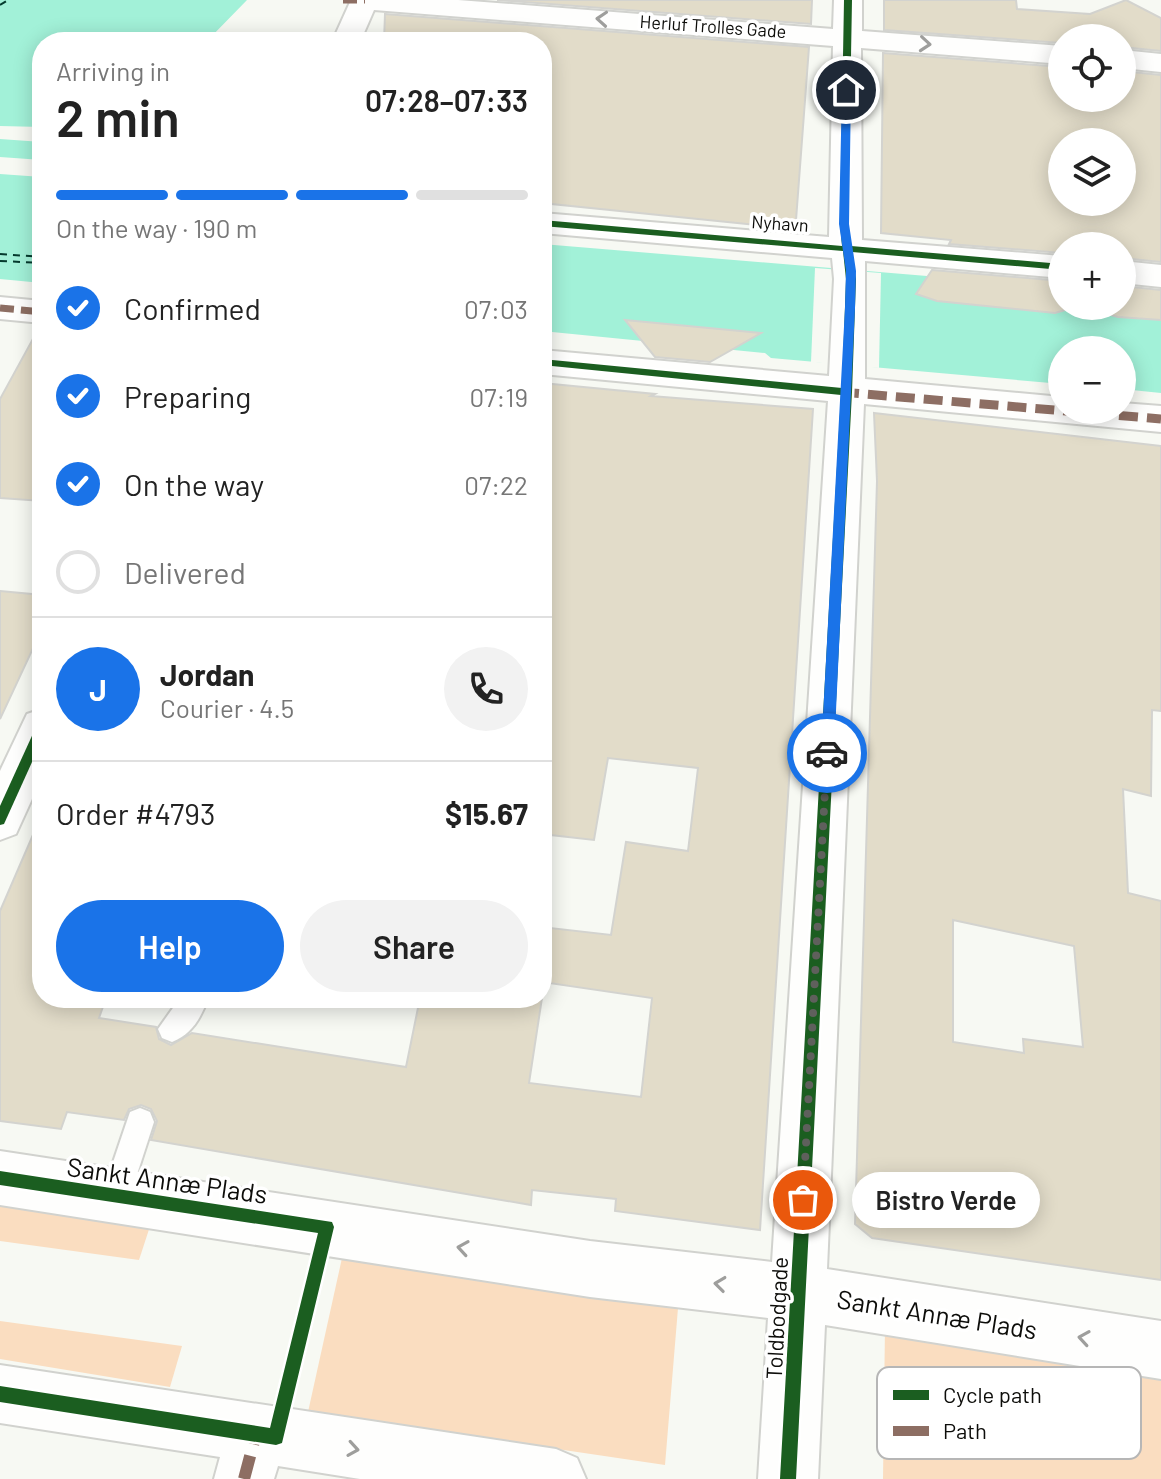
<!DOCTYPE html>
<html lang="en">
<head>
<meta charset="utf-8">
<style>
  body { margin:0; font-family:Barlow,sans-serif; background:#f2f2f2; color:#222; height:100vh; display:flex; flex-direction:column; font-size:30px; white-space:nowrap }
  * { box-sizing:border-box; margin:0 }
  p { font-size:26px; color:#767676 }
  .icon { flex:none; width:44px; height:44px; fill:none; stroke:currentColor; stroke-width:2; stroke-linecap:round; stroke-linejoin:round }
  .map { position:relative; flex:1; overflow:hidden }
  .drawer { position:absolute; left:32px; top:32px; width:520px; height:976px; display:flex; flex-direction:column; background:#fff; border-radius:32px; box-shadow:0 4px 20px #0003 }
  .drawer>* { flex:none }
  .tools { position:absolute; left:1048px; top:24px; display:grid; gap:16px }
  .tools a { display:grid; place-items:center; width:88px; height:88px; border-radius:50%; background:#fff; box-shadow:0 4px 20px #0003; font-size:40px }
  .pin { position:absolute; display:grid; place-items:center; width:68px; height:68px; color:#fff; margin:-34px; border:4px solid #fff; border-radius:50%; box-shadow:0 2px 8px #0007 }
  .courier { position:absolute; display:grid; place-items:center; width:80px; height:80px; margin:-40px; border:6px solid #1a73e8; border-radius:50%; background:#fff; color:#222; box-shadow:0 2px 10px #0007 }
  .bubble { position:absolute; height:56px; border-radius:28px; background:#fff; box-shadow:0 4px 20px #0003; font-size:26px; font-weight:600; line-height:56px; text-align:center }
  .summary em { font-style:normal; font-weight:600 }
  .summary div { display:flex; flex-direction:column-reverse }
  .summary { display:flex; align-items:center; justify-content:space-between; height:136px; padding:0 24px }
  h1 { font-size:52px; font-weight:600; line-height:60px }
  .bar { display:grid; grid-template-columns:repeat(4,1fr); gap:12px 8px; align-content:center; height:96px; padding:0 24px }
  .bar i { height:10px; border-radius:6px; background:#e0e0e0 }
  .bar .active { background:#1a73e8 }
  .bar p { grid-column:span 4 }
  .line { display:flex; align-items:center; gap:20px; padding:0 24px; border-top:2px solid #e0e0e0 }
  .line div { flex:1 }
  .round { display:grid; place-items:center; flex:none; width:84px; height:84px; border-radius:42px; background:#f2f2f2 }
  ol { padding:0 24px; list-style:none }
  li { display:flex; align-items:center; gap:24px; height:88px }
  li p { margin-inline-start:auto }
  li .icon { padding:8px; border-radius:50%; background:#1a73e8; color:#fff; stroke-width:4 }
  li:last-child { color:#767676 }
  li i { width:44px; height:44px; border:4px solid #e0e0e0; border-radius:50% }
  .primary-button { display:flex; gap:16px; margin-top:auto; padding:16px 24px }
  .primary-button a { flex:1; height:92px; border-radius:48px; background:#1a73e8; color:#fff; font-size:32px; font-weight:600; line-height:92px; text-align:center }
  .primary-button a+a { background:#f2f2f2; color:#222 }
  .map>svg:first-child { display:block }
  .green { fill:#faddc0 }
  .water { fill:#a2f1d8 }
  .pier { fill:#f7f9f3 }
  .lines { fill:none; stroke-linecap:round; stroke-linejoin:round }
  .ferry { stroke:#043a2d; stroke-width:2; stroke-dasharray:7 6; stroke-linecap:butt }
  .building { fill:#e2dcc9; stroke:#d3d3cf; stroke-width:2; fill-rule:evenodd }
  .lane-casing { stroke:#d1d2ce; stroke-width:4 }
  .street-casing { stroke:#d1d2ce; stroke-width:4 }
  .lane { fill:#fefefd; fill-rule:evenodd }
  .street { fill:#fefefd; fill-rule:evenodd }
  .quiet-far2 { stroke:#8d6e63; stroke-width:7; stroke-dasharray:14 7; stroke-linecap:butt }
  .quiet-far1 { stroke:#8d6e63; stroke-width:9; stroke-dasharray:19 9; stroke-linecap:butt }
  .quiet { stroke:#8d6e63; stroke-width:12; stroke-dasharray:24 12; stroke-linecap:butt }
  .cycleway-casing { stroke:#fff; stroke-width:5 }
  .cycleway { fill:#1b5e20; fill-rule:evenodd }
  .oneway { stroke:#9e9e9c }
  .route { fill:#1a73e8 }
  .done { stroke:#5f605c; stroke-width:8; stroke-dasharray:0 14.4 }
  .labels { text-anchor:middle; stroke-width:7; stroke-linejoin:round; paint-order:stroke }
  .far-street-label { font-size:18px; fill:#0d0d0a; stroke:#fff }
  .street-label { font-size:22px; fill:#0d0d0a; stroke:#fff }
  .near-street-label { font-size:26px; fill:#0d0d0a; stroke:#fff }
  .key { fill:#fff; stroke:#b6b6b6; stroke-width:2 }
  .key-label { font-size:22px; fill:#0d0d0a }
</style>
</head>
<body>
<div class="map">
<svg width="1161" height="1479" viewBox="0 0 1161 1479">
  <rect width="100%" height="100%" fill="#f7f9f3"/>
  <!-- green -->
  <g class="green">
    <path d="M0,1190L154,1214L139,1260L0,1241Z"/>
    <path d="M344,1249L679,1296L665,1465L308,1412Z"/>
    <path d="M0,1321L182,1346L170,1387L0,1359Z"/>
    <path d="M885,1327L1161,1369V1479H883Z"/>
  </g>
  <!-- water -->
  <g class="water">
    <path d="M0,0H247L206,42H42V283L0,279Z"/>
    <path d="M542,244L987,281L1062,306H1122L1161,297V393L1122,389V350H1062V384L771,358L765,353L542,331Z"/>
  </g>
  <!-- pier -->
  <g class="pier">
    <path d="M0,126L42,127V142L0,139Z"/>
    <path d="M0,157L42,160V177L0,174Z"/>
    <path d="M815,268L881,273L879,368L811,362Z"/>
  </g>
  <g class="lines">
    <!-- ferry -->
    <g class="ferry">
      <path d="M0,5L8,0"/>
      <path d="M0,254L42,257"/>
      <path d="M0,261L42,263"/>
    </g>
  </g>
  <!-- building -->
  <g class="building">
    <path d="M497,0H812L811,24Z"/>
    <path d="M884,0H1016L1017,9L1090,14L1126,0L1161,18V51L1122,47V38H1062V43L884,30Z"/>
    <path d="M385,14L809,47L796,220L775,227L542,203V42H384Z"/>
    <path d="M883,53L1062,67V98H1122V71L1161,75V262L1122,258V246H1062V253L949,244L951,240L881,233ZM1062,142H1122V202H1062Z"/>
    <path d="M932,270L1062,281V306H1122V286L1161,290V320L1118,317L1079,306L1055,313L937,301L916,294Z"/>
    <path d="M625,320L761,333L710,362L655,357Z"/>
    <path d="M40,326L42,501L0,498V399Z"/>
    <path d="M542,383L655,394L651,396L813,409L760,1230L615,1211L616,1199L532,1190L531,1205L151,1140L157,1121L151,1109L141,1105L129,1109L124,1120L67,1112L61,1129L0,1121V911L42,814V998H106L99,1018L156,1027L159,1039L171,1045L192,1033L406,1067L420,998H542L529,1083L641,1097L652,998L542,982V927L611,935L626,842L688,851L698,768L608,758L594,840L542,834Z"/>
    <path d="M874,413L1161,446V711L1152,710L1151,796L1123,789L1128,893L1161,901V1280L872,1238L855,1224L877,481ZM953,920L1074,946L1083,1047L1023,1039L1024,1053L953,1042Z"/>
    <path d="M0,591L42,595V629L0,719Z"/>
  </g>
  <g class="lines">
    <!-- lane casing -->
    <g class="lane-casing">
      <g id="lane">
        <path d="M180,998H208C201,1018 192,1034 172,1042L162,1038L158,1029Z"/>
        <path d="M140,1108L150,1112L154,1122L127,1205L117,1210L107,1205L102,1195L130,1112Z"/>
      </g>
    </g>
    <!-- street casing -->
    <g class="street-casing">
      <g id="street">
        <path d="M351,0H458L833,29L834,0H862V31L1062,46V64L861,48L862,240L1062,256V278L865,261V379L1062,397V410H1122V403L1161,406V432L864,404L827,1269L1161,1321V1379L825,1325L818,1479H758L768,1318L590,1297L0,1205V1151L590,1241L772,1262L828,401L542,374V350L829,376L834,279L832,258L542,233V213L829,237L833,46L374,10L360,42H332Z"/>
        <path d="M1122,50L1161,54V72L1122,68Z"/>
        <path d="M1122,261L1161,265V287L1122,283Z"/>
        <path d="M0,297L42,301V323L0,319Z"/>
        <path d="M42,709V777L16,834L0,840V771L27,714Z"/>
        <path d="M0,1365L556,1449L577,1458L586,1479H360L278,1466L274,1479H214L220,1457L0,1423Z"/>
      </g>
    </g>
    <!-- lane -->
    <use href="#lane" class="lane"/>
    <!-- street -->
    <use href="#street" class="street"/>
    <!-- quiet-far2 -->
    <g class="quiet-far2">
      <path d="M343,0H365"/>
      <path d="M0,308L42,312"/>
    </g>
    <!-- quiet-far1 -->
    <path class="quiet-far1" d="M840,392L1161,419"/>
    <!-- quiet -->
    <path class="quiet" d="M244,1479L256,1434"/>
    <!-- cycleway casing -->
    <g class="cycleway-casing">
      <g id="cycleway">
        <path d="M844,0H852L848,224L851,246L1062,264V270L852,252L856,279L852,392L796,1479H780L841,395L542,365V359L842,388L846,279L843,251L542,226V220L842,246L840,224Z"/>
        <path d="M42,722V740L4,824L0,825V806L36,727L38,724Z"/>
        <path d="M0,1171L332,1222L334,1227L282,1443L276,1445L0,1402V1386L270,1428L318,1233L0,1185Z"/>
      </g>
    </g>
    <!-- cycleway -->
    <use href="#cycleway" class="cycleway"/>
  </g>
  <!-- one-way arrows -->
  <defs><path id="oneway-chevron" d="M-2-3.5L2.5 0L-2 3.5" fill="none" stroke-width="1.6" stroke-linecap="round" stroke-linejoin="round" transform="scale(2)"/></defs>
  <g class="oneway">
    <use href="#oneway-chevron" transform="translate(602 19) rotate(-176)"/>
    <use href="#oneway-chevron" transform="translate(925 44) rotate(5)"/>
    <use href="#oneway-chevron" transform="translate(463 1248) rotate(-171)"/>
    <use href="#oneway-chevron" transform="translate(720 1284) rotate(-173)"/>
    <use href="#oneway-chevron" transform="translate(1084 1338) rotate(-171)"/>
    <use href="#oneway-chevron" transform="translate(353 1449) rotate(9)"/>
  </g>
  <!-- route -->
  <path class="route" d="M846,87L851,90L849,224L856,271L855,308L834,753L827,758L821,753L845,308L846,271L839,224L842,90Z"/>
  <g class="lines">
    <!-- done -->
    <path class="done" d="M803,1200L827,753"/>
  </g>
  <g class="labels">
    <!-- far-street labels -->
    <g class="far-street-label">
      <text transform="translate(713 27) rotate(4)" y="6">Herluf Trolles Gade</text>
      <text transform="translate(780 224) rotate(4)" y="6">Nyhavn</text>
    </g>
    <!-- street labels -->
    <g class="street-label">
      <text transform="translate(777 1318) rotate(-87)" y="8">Toldbodgade</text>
    </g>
    <!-- near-street labels -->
    <g class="near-street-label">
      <text transform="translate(167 1181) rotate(8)" y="9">Sankt Annæ Plads</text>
      <text transform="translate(937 1315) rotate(9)" y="9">Sankt Annæ Plads</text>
    </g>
  </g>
  <!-- legend -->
  <rect x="877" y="1367" width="264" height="92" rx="12" class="key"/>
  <rect x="893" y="1390" width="36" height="10" fill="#1b5e20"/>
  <rect x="893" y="1426" width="36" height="10" fill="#8d6e63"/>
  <g class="key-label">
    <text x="943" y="1403">Cycle path</text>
    <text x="943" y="1439">Path</text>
  </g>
</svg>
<div class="tools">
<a><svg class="icon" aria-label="locate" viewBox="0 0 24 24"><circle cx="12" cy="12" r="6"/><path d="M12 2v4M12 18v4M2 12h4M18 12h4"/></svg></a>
<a><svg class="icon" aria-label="layers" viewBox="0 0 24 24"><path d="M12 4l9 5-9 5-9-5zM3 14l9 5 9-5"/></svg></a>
<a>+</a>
<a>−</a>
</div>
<div class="pin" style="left:803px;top:1200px;background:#ea580c"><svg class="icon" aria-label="bag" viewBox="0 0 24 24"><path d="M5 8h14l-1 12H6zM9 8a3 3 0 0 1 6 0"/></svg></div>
<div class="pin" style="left:846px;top:90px;background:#1f2937"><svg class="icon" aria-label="home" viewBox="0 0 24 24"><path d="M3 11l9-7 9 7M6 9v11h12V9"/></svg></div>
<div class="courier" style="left:827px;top:753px"><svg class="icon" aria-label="car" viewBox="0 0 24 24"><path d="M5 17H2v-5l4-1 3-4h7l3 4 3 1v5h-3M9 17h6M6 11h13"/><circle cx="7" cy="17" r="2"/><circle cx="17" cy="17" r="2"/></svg></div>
<div class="bubble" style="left:852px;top:1172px;width:188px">Bistro Verde</div>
<section class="drawer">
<div class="summary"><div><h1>2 min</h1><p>Arriving in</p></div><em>07:28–07:33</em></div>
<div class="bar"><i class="active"></i><i class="active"></i><i class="active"></i><i></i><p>On the way · 190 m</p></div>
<ol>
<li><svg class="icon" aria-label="check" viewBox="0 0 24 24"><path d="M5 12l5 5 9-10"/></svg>Confirmed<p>07:03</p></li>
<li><svg class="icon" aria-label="check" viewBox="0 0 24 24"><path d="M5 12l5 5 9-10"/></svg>Preparing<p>07:19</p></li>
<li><svg class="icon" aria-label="check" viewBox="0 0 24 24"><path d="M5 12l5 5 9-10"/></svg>On the way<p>07:22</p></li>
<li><i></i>Delivered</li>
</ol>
<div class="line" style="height:144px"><b class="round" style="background:#1a73e8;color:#fff">J</b><div><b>Jordan</b><p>Courier · 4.5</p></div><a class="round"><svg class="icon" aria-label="phone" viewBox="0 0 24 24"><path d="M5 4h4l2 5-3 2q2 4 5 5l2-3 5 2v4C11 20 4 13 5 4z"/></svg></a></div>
<div class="line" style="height:104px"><div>Order #4793</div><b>$15.67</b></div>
<div class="primary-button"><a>Help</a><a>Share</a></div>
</section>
</div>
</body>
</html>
